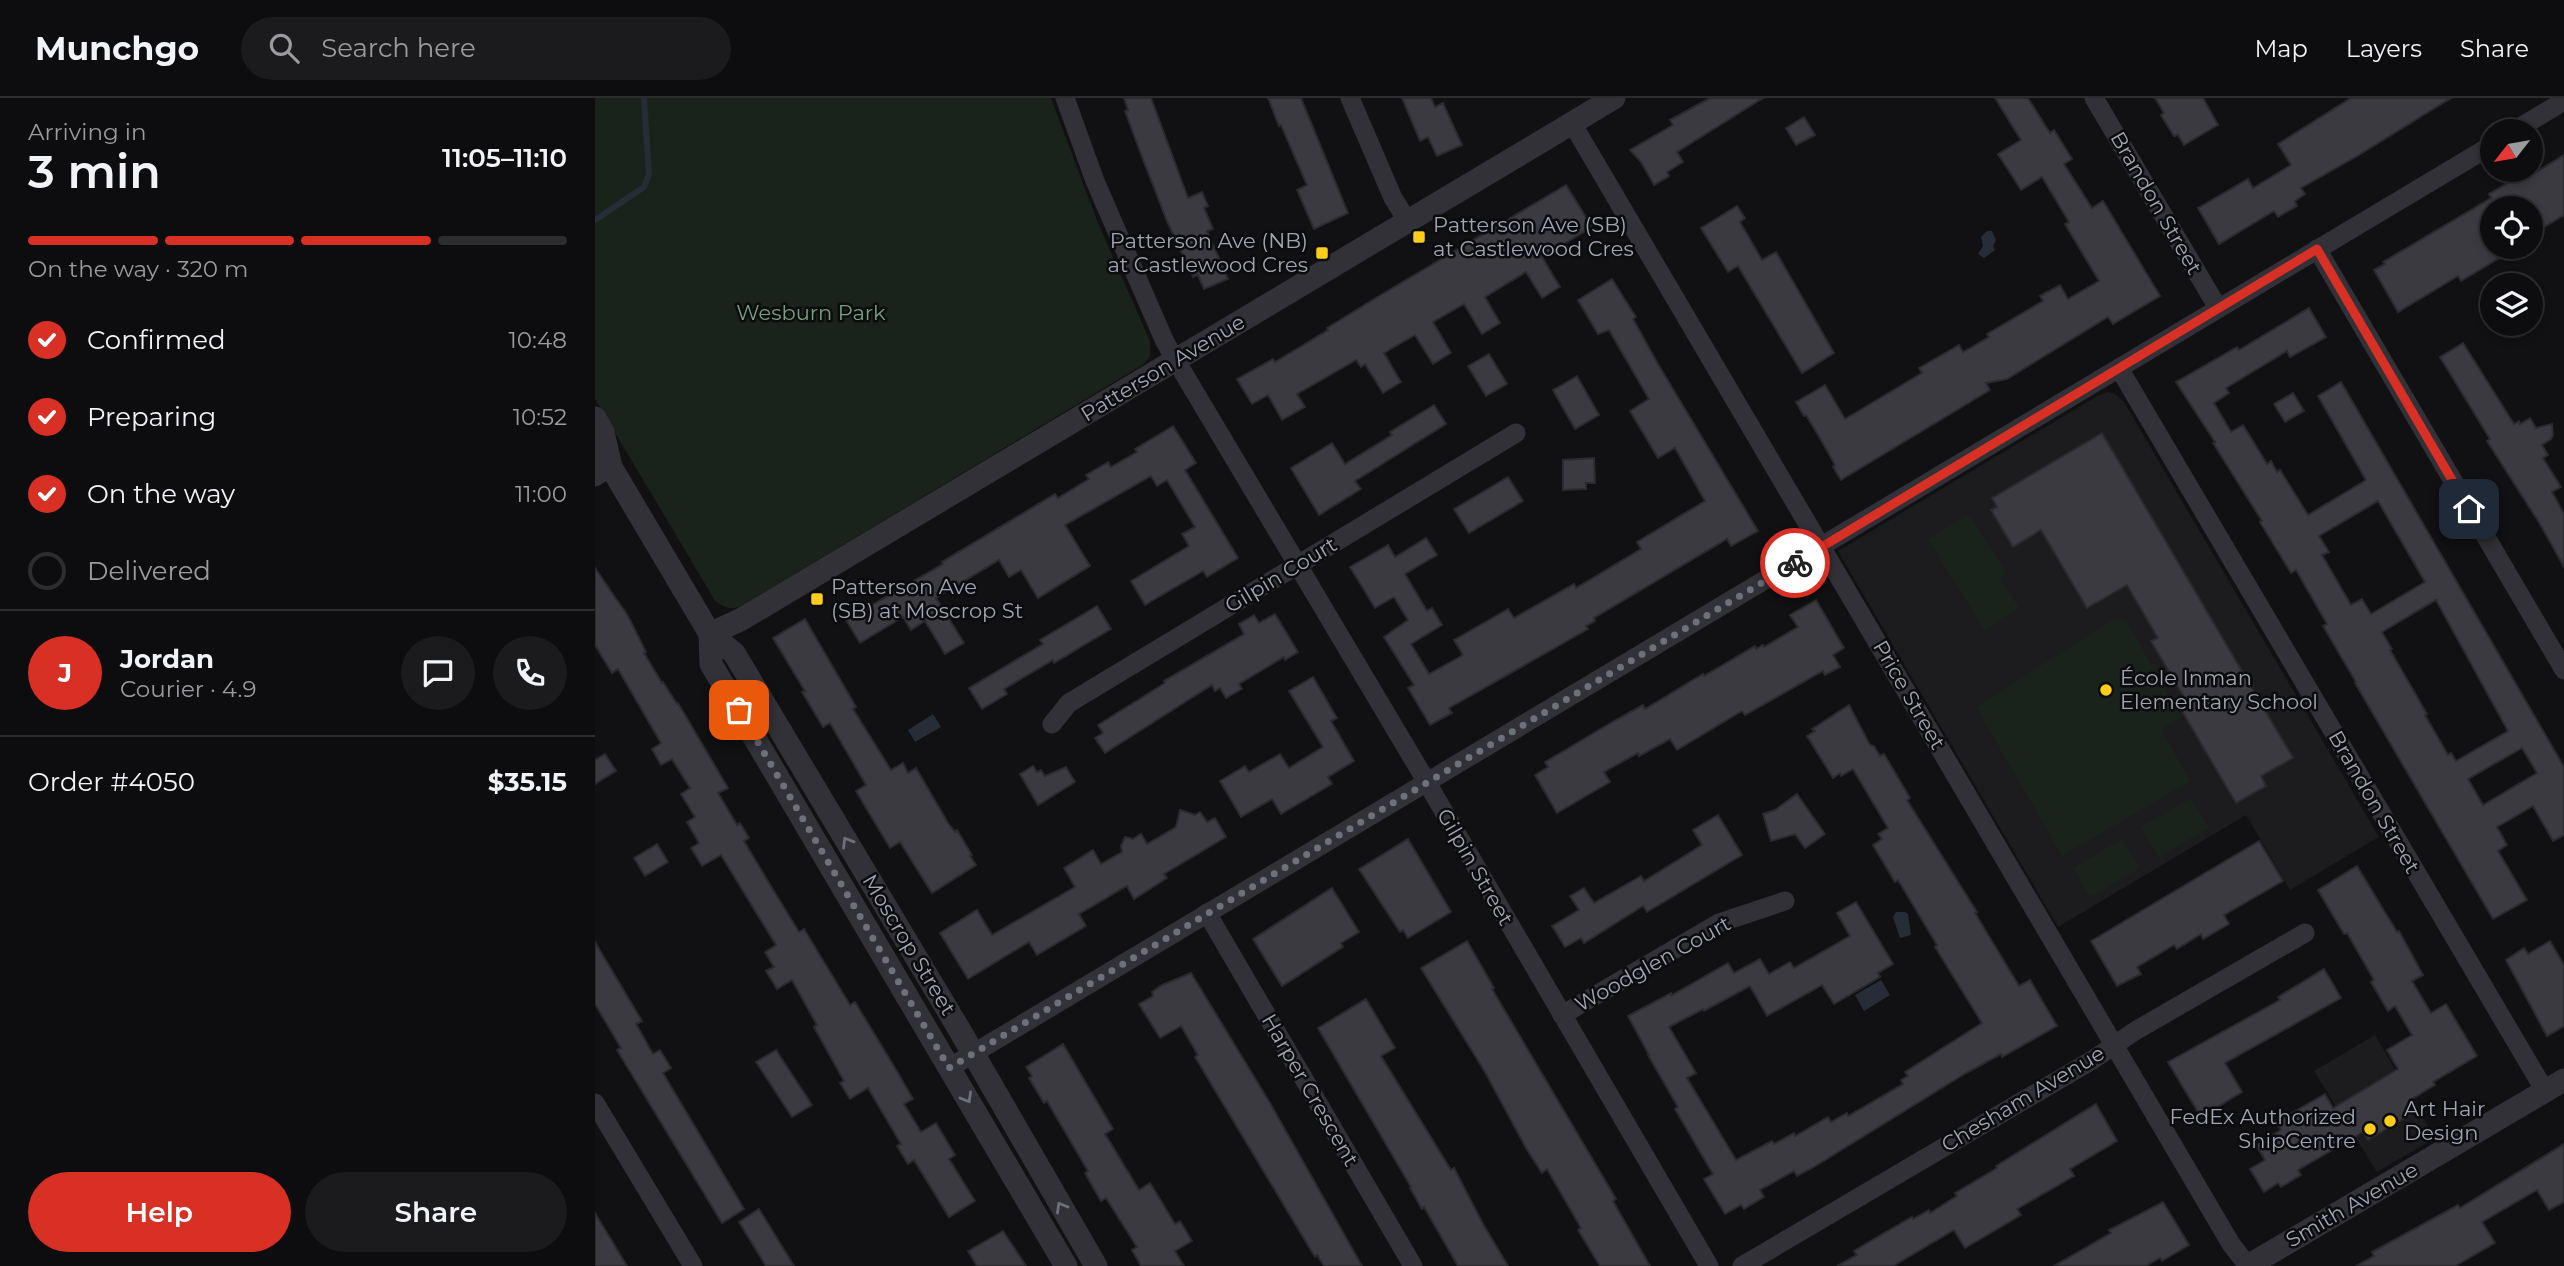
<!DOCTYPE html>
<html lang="en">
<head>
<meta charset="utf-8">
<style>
  body { margin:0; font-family:Montserrat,sans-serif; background:#1b1a1c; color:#f1f3f6; height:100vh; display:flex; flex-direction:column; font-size:26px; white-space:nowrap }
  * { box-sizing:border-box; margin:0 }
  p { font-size:23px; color:#9a9b9e }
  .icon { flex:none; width:38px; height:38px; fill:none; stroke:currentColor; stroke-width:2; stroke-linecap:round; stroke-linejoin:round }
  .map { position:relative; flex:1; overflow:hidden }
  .side { display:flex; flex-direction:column; background:#0d0c0e; width:595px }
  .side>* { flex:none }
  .needle { width:46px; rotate:239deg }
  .controls { position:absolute; left:1885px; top:21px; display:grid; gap:14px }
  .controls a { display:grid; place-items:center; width:63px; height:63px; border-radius:50%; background:#0d0c0e; box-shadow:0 4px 10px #0003,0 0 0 2px #2d2c2e; font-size:35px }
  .pin { position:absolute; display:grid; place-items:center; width:60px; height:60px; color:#fff; margin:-30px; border-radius:14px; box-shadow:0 4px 10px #0006 }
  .courier { position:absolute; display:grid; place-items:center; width:70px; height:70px; margin:-35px; border:5px solid #d93025; border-radius:50%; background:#fff; color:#222; box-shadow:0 2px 9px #0007 }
  .overview em { font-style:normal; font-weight:600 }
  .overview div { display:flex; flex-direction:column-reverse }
  .overview { display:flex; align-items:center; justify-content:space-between; height:119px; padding:0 28px }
  h1 { font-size:46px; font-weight:600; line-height:52px }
  .bar { display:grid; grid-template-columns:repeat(4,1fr); gap:10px 7px; align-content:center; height:84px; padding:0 28px }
  .bar i { height:9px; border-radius:5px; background:#2d2c2e }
  .bar .active { background:#d93025 }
  .bar p { grid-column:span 4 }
  .line { display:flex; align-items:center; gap:18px; padding:0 28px; border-top:2px solid #2d2c2e }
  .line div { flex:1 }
  .round { display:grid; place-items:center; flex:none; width:74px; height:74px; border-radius:37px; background:#1b1a1c }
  ol { padding:0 28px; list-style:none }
  li { display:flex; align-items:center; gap:21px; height:77px }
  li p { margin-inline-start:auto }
  li .icon { padding:7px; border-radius:50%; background:#d93025; color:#fff; stroke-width:4 }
  li:last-child { color:#9a9b9e }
  li i { width:38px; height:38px; border:4px solid #2d2c2e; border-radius:50% }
  .primary-button { display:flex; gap:14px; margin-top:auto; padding:14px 28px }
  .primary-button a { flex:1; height:80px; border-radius:42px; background:#d93025; color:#fff; font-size:28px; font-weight:600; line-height:80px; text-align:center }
  .primary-button a+a { background:#1b1a1c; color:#f1f3f6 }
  header { display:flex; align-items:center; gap:42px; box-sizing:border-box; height:98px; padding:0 35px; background:#0d0c0e; border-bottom:2px solid #2d2c2e }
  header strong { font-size:33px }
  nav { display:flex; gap:38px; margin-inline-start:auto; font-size:24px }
  .search { width:490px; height:63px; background:#1b1a1c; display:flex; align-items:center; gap:18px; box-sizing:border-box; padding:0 24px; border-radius:38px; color:#9a9b9e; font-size:26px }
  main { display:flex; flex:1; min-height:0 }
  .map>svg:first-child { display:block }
  .built { fill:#1c1c1f }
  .green { fill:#1a221c }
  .water { fill:#262d36 }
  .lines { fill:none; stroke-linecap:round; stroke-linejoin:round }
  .stream { stroke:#262d36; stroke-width:6 }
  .building { fill:#3a3a40; stroke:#2b2a2e; stroke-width:2; fill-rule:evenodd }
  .minor { stroke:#313137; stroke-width:19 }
  .tertiary { stroke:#313137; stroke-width:23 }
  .oneway { stroke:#6e707c }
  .done { stroke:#6e707b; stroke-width:7; stroke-dasharray:0 12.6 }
  .route { stroke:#d93025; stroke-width:9 }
  .poi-dot { fill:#fecd1c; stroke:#0c0b0d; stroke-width:2.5 }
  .labels { text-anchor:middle; stroke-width:5; stroke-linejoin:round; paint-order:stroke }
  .street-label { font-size:21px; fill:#a0a4b4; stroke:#0c0b0d }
  .poi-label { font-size:21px; fill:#a0a4b4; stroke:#0c0b0d; text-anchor:start }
  .park-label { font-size:21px; fill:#76a17e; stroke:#0c0b0d }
</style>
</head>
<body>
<header>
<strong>Munchgo</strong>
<div class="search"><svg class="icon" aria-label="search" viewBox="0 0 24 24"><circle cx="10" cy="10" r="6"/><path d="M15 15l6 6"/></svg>Search here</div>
<nav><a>Map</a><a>Layers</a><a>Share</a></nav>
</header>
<main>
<section class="side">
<div class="overview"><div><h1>3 min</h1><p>Arriving in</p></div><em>11:05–11:10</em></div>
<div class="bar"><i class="active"></i><i class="active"></i><i class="active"></i><i></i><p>On the way · 320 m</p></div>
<ol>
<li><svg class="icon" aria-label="check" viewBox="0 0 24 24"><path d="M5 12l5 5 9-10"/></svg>Confirmed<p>10:48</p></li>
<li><svg class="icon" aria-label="check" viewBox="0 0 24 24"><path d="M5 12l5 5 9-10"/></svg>Preparing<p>10:52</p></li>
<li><svg class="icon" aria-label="check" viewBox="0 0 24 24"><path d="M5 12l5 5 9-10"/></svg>On the way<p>11:00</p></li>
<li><i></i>Delivered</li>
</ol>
<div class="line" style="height:126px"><b class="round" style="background:#d93025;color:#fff">J</b><div><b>Jordan</b><p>Courier · 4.9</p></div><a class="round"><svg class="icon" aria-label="chat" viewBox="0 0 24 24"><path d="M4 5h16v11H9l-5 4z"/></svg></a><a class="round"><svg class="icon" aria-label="phone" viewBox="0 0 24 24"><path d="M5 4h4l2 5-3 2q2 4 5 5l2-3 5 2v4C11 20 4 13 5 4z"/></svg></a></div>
<div class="line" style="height:91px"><div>Order #4050</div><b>$35.15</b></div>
<div class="primary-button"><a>Help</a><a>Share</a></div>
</section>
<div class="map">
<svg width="1969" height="1168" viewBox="0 0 1969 1168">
  <rect width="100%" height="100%" fill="#111012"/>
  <!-- built -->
  <g class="built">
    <path d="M1512,294L1520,296L1529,304L1784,739L1695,792L1651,717L1463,829L1243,453L1504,297Z"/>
    <path d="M1780,937L1840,1040L1782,1074L1719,973Z"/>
  </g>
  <!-- green -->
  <g class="green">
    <path d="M0,0H456L503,125L555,243V258L549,266L145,509C135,512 126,509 119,501L0,301Z"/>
    <path d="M1372,417L1376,420L1410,472L1406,483L1424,510L1390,533L1333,441Z"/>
    <path d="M1519,521L1531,522L1586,619L1566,632L1596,683L1467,758L1381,609Z"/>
    <path d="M1596,700L1614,730L1564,759L1546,729Z"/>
    <path d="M1527,741L1545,770L1495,799L1478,770Z"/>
  </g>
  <!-- water -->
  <g class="water">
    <path d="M1392,133H1397L1401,142L1398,148L1400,152L1389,160L1383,156L1388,148L1386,139Z"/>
    <path d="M338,616L346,629L320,644L313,632Z"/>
    <path d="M1301,814H1310L1313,816L1316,837L1305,840L1298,819Z"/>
    <path d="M1286,882L1295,897L1269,913L1260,897Z"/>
  </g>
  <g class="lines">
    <!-- stream -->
    <path class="stream" d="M0,122L49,89L54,76L49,0"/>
  </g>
  <!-- building -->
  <g class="building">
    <path d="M529,0H556L593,100L607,94L613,108L609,110L618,131L612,133L633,181L609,191L603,177L598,179L572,123L544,51L530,13L533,12Z"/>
    <path d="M673,0H706L753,115L719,131L702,92L712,87L686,27L684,28Z"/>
    <path d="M807,0H836L840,9L848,5L867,47L842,58L833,39L825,43Z"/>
    <path d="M1115,0H1168L1082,54L1088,64L1072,74L1074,78L1059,87L1046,64L1035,52L1078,27L1075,22Z"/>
    <path d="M1400,0H1433L1455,35L1459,32L1477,61L1469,66L1497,110L1508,103L1565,198L1518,226L1513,219L1412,281L1391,285L1395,292L1246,382L1238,369L1240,367L1226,342L1211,317L1209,318L1201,304L1230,287L1250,321L1327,275L1324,270L1364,247L1368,254L1394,239L1392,236L1448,203L1445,198L1465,187L1473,201L1504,183L1470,126L1474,124L1447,79L1426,92L1403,56L1426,42Z"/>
    <path d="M1560,0H1608L1623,27L1589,47L1583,37L1579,38L1572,27L1566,17L1569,15Z"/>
    <path d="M1756,0H1856L1764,57L1706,90L1710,96L1700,103L1702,108L1683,119L1679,113L1624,146L1603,110L1653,81L1658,90L1696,67L1683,46Z"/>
    <path d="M1209,19L1220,37L1201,47L1191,30Z"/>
    <path d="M1969,57V117L1936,137V110H1897V149H1923L1866,183L1863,178L1803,214L1779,172L1790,166L1788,164L1896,100L1894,96L1935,72L1938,76Z"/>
    <path d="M971,87L997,129L947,159L965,189L947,200L931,174L890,199L905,225L887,236L869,206L838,224L856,255L838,266L820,237L789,255L806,284L788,295L770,266L766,269L761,262L702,296L710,309L687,322L673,297L657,306L642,281L678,261L680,264L733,232L732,230L784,198Z"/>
    <path d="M1142,108L1150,120L1145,124L1167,162L1181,154L1239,255L1207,275L1143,168L1133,174L1106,130Z"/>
    <path d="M1017,181L1041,219L1038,221L1063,266L1163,433L1136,448L1132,441L999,520L1000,523L991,528L993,531L854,610L857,615L835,627L813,590L819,587L789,539L813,522L799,499L780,510L755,469L793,447L800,459L831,440L842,457L810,476L832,513L837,510L847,527L816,546L834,576L868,557L859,542L913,511L919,520L979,486L981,490L1046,451L1042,444L1110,403L1080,350L1063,360L1035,313L1054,301L1014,232L1003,236L983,202Z"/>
    <path d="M1714,210L1731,239L1695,259L1692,253L1631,290L1634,295L1619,305L1636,334L1648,327L1672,366L1676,363L1682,374L1685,372L1713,417L1771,382L1723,298L1746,284L1969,669V737L1958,743L1938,708L1902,729L1912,747L1903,753L1932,802L1898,821L1760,585L1761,584L1728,528L1732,526L1701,472L1696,475L1665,424L1667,423L1618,345L1620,344L1581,284L1642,249L1644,252ZM1783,403L1830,484L1776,516L1767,501L1756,507L1727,457L1734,454L1724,438ZM1841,502L1913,633L1861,663L1856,655L1853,657L1830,617L1832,616L1795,552L1797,551L1787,534ZM1927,650L1942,675L1888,707L1873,681Z"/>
    <path d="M1868,245L1919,326L1924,323L1925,326L1935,320L1941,330L1957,326L1958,337L1956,341L1947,347L1953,357L1948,360L1966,389L1957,394L1969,416V469L1945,426L1892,343L1895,341L1845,259Z"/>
    <path d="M894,256L912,286L891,298L873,268Z"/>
    <path d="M982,278L1004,317L980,331L958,292Z"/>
    <path d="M1698,295L1709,313L1690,324L1679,306Z"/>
    <path d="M839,307L851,326L760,383L766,391L724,417L696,370L737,345L750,366L797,337L795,334Z"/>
    <path d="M578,328L601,365L590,372L643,460L612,479L608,473L550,507L536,483L594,448L587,436L600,429L572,382L562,388L556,378L470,427L495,468L443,500L426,472L414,479L404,462L341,500L369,545L350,556L330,523L316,532L308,519L265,545L251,522L348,466L347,464L460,396L463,400L494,381L491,377L513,364L516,369L542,354L540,351Z"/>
    <path d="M1507,335L1698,660L1666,678L1671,688L1641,705L1581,603L1589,599L1556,543L1563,540L1532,487L1492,510L1446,432L1418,449L1396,412L1402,409L1397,400Z"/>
    <path d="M999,360L1000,385H991V391L968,392V362Z"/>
    <path d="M913,379L928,403L874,435L859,411Z"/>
    <path d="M0,470L33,518L51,554L49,555L67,585L68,584L82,606L83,605L133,690L123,695L142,727L145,725L154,740L149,743L174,785L204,834L209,831L255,907L260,904L303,975L318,1001L309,1006L326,1034L341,1025L360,1057L354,1061L380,1103L354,1119L319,1062L313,1066L302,1048L306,1046L273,990L255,1001L245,985L249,983L219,929L222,927L197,882L182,891L171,873L179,869L170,854L181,847L126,757L107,768L96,750L104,745L92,724L100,719L86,696L95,690L77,661L66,667L57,651L66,645L23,571L17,575L0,547Z"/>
    <path d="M1221,502L1249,550L1238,557L1245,569L1230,577L1228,573L1150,617L1147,613L1082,652L1075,641L1044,658L1043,655L1009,674L1015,684L962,715L940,677L953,669L950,664L1019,623L1048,607L1050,611L1108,576L1109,578L1160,548L1161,551L1168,547L1169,549L1203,529L1195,517Z"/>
    <path d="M502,508L516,531L459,565L458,562L409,591L412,596L387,611L374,590L448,546L445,542Z"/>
    <path d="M680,516L703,554L690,562L689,559L644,586L647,591L631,600L625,590L620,593L617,587L510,655L500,640L508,635L503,627L570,585L569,583L649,536L644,526L659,517L664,525Z"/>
    <path d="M210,521L261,609L258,611L296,672L308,665L313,675L321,670L353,725L360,734L362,732L377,757L375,758L381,767L337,795L305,744L295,750L261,693L271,687L235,625L228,629L207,594L210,593L178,540Z"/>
    <path d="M718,579L742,620L736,623L759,663L733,679L737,686L686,716L677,701L646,719L625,683L650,668L654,674L685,656L694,670L728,649L694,593Z"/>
    <path d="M1254,607L1275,647L1279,648L1285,658L1289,656L1315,700L1312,702L1382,814L1380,815L1424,888L1435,882L1462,928L1407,959L1406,956L1371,975L1219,1069L1202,1078L1199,1073L1165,1092L1169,1099L1149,1111L1146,1107L1130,1116L1109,1081L1118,1076L1080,1011L1083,1009L1053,957H1054L1033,918L1076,895L1077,897L1133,865L1139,875L1165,861L1174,876L1195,864L1199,870L1255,838L1242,815L1261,804L1298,866L1283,875L1285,879L1239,906L1227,887L1172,918L1155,888L1109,913L1108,911L1074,929L1101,975L1092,980L1141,1062L1177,1043L1179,1046L1199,1035L1200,1038L1233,1019L1236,1024L1252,1015L1253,1018L1308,986L1306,982L1313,978L1310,974L1387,925L1340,849L1342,847L1303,782L1300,784L1278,747L1287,741L1283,736L1293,730L1258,671L1246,678L1245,675L1238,680L1212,638L1220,633L1217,631Z"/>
    <path d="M10,656L21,673L0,686V662Z"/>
    <path d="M438,668L442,674L446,672L450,678L471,669L480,684L443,707L425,676Z"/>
    <path d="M1202,696L1230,736L1210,750L1200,736L1176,743L1168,716L1180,712Z"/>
    <path d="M585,712L600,717L605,714L612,724L620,720L631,739L569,776L572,780L539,801L532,788L484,816L491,828L442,857L434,844L373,881L345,835L382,812L397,837L480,789L469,770L498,752L506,766L527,754L526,748L530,739L538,741L546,736L552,746L581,729Z"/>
    <path d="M1123,717L1147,757L1052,814L1048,808L989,845L986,840L970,849L957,828L984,812L975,798L989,790L999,805L1046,778L1049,783L1107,747L1098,732Z"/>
    <path d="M813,741L856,814L813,840L808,832L805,834L764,771Z"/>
    <path d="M1664,743L1688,783L1629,817L1634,826L1608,841L1606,836L1582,851L1579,847L1542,869L1546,876L1522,888L1496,843Z"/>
    <path d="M62,746L73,764L50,778L39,760Z"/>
    <path d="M1762,768L1802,834L1804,833L1828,877L1817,883L1836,915L1851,906L1882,958L1838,984L1840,987L1817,1001L1824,1011L1773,1042L1768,1034L1703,1072L1706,1077L1686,1089L1683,1085L1669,1094L1655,1071L1670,1062L1661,1047L1686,1032L1681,1024L1730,996L1738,1010L1803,971L1792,952L1817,937L1800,908L1793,913L1776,884L1779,882L1752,835L1749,836L1723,792Z"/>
    <path d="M737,790L764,834L746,845L748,849L687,888L658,841Z"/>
    <path d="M872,843L899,890L897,891L1021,1101L1018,1103L1055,1168H1005L983,1132L986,1130L952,1071L947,1075L931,1050L890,974L826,870Z"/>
    <path d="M1955,843L1969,867V928L1952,938L1911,862L1929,850L1933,856Z"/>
    <path d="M0,844L47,923L41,926L58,956L65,952L76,970L68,975L149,1111L127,1125L22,952L26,950L0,906Z"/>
    <path d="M1729,871L1746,900L1630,965L1647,994L1606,1019L1573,964L1685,902L1683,899Z"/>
    <path d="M596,875L675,1005L767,1168H729L722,1157L720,1159L600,959L603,957L586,928L565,940L544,906L558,898L557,894L567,887Z"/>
    <path d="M771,901L800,950L786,958L856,1072L859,1070L888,1126L913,1168H863L829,1109L827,1111L815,1090L816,1089L723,930Z"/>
    <path d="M468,946L518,1031L510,1036L544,1092L555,1085L580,1126L585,1123L597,1143L580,1153L589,1168H546L537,1152L542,1149L511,1100L506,1103L490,1075L493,1073L452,1003L449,1005L434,980L437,978L431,969Z"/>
    <path d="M181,952L217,1007L197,1019L161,964Z"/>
    <path d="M1501,1006L1522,1043L1475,1071L1479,1078L1422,1111L1426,1117L1370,1150L1359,1132L1298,1168H1242L1262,1157L1259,1153L1279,1141L1317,1119L1318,1121L1334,1112L1335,1115L1362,1098L1360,1095L1402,1070L1401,1068Z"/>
    <path d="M1969,1046V1104L1954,1112L1942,1092L1887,1124L1900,1145L1860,1168H1761L1779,1158L1777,1154L1863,1107L1865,1110Z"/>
    <path d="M1568,1104L1594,1147L1567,1163L1565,1160L1551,1168H1459L1516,1135L1514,1132Z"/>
    <path d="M164,1111L199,1168H171L144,1124Z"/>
    <path d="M0,1115L32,1168H0Z"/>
    <path d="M408,1133L431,1168H382L373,1153Z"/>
  </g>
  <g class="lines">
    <!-- minor -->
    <g class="minor">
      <path d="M470,0L500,83L570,244L824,671L1114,1168"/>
      <path d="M755,0L798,100L813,124"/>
      <path d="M1499,0L1623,210"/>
      <path d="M977,25L1636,1146L1653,1168"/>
      <path d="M1919,33L1969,3"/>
      <path d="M1722,151L1969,572"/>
      <path d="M1524,270L1950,993"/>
      <path d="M0,379L16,369"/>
      <path d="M457,626L474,605L921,335"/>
      <path d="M612,815L818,1168"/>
      <path d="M967,917L1124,825L1190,803"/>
      <path d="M354,970L1897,47"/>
      <path d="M0,1005L98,1168"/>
      <path d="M1147,1168L1499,961L1540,933L1710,835"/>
    </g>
    <!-- tertiary -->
    <g class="tertiary">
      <path d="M0,320L8,334L16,369"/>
      <path d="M0,355L16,369L115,536L139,555L364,931L501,1168"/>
      <path d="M115,536L147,521L1019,0"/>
      <path d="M115,536L116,566L471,1168"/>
      <path d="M1653,1168L1969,982"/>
    </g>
  </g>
  <!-- one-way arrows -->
  <defs><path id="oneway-chevron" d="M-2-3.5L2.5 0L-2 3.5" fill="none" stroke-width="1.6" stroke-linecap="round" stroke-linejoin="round" transform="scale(1.75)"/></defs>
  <g class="oneway">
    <use href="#oneway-chevron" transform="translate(252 744) rotate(-121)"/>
    <use href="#oneway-chevron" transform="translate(372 1000) rotate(60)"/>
    <use href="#oneway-chevron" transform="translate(466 1109) rotate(-120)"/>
  </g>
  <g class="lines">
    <!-- done -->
    <path class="done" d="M144,612L354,970L1200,465"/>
    <!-- route -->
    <path class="route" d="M1200,465L1722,151L1874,411"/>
  </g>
  <!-- markers -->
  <g class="poi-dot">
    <rect x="817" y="132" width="14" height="14" rx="3.5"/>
    <rect x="720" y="148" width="14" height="14" rx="3.5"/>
    <rect x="215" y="494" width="14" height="14" rx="3.5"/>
    <circle cx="1511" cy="592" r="7"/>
    <circle cx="1795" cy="1023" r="7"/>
    <circle cx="1775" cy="1031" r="7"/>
  </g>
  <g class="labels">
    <!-- street labels -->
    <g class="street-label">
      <text transform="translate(1561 105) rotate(60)" y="7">Brandon Street</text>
      <text transform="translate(568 270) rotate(-31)" y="7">Patterson Avenue</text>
      <text transform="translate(686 477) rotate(-31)" y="7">Gilpin Court</text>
      <text transform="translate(1314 597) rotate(60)" y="7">Price Street</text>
      <text transform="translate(1779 704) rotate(60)" y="7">Brandon Street</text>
      <text transform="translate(880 769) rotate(60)" y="7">Gilpin Street</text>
      <text transform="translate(314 847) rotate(59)" y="7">Moscrop Street</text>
      <text transform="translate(1058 866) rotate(-29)" y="7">Woodglen Court</text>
      <text transform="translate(715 992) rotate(60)" y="7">Harper Crescent</text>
      <text transform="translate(1428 1001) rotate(-31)" y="7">Chesham Avenue</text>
      <text transform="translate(1757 1107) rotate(-30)" y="7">Smith Avenue</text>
    </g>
    <!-- poi labels -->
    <g class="poi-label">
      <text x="838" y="134">Patterson Ave (SB)<tspan x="838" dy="24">at Castlewood Cres</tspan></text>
      <text x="713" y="150" text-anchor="end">Patterson Ave (NB)<tspan x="713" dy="24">at Castlewood Cres</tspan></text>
      <text x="236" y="496">Patterson Ave<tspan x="236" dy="24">(SB) at Moscrop St</tspan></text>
      <text x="1525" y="587">École Inman<tspan x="1525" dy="24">Elementary School</tspan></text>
      <text x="1809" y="1018">Art Hair<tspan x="1809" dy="24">Design</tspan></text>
      <text x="1761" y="1026" text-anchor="end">FedEx Authorized<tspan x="1761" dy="24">ShipCentre</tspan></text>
    </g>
    <!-- park labels -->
    <g class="park-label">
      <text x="216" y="222">Wesburn Park</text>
    </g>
  </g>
</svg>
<div class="controls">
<a><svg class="needle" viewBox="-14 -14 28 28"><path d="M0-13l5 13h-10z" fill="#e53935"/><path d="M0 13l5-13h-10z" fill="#9a9b9e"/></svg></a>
<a><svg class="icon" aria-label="locate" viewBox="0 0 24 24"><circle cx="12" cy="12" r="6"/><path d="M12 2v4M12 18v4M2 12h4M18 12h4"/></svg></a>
<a><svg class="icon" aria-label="layers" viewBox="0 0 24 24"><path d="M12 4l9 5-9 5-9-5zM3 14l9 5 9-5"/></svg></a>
</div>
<div class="pin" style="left:144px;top:612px;background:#ea580c"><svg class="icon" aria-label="bag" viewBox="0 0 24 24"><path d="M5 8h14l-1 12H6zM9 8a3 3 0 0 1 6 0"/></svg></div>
<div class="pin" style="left:1874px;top:411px;background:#1f2937"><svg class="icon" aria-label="home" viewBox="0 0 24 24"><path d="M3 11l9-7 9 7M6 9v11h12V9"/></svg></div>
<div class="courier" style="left:1200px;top:465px"><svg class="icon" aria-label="bike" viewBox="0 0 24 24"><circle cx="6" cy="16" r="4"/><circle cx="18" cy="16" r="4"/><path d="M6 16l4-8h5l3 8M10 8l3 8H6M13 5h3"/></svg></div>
</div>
</main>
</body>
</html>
